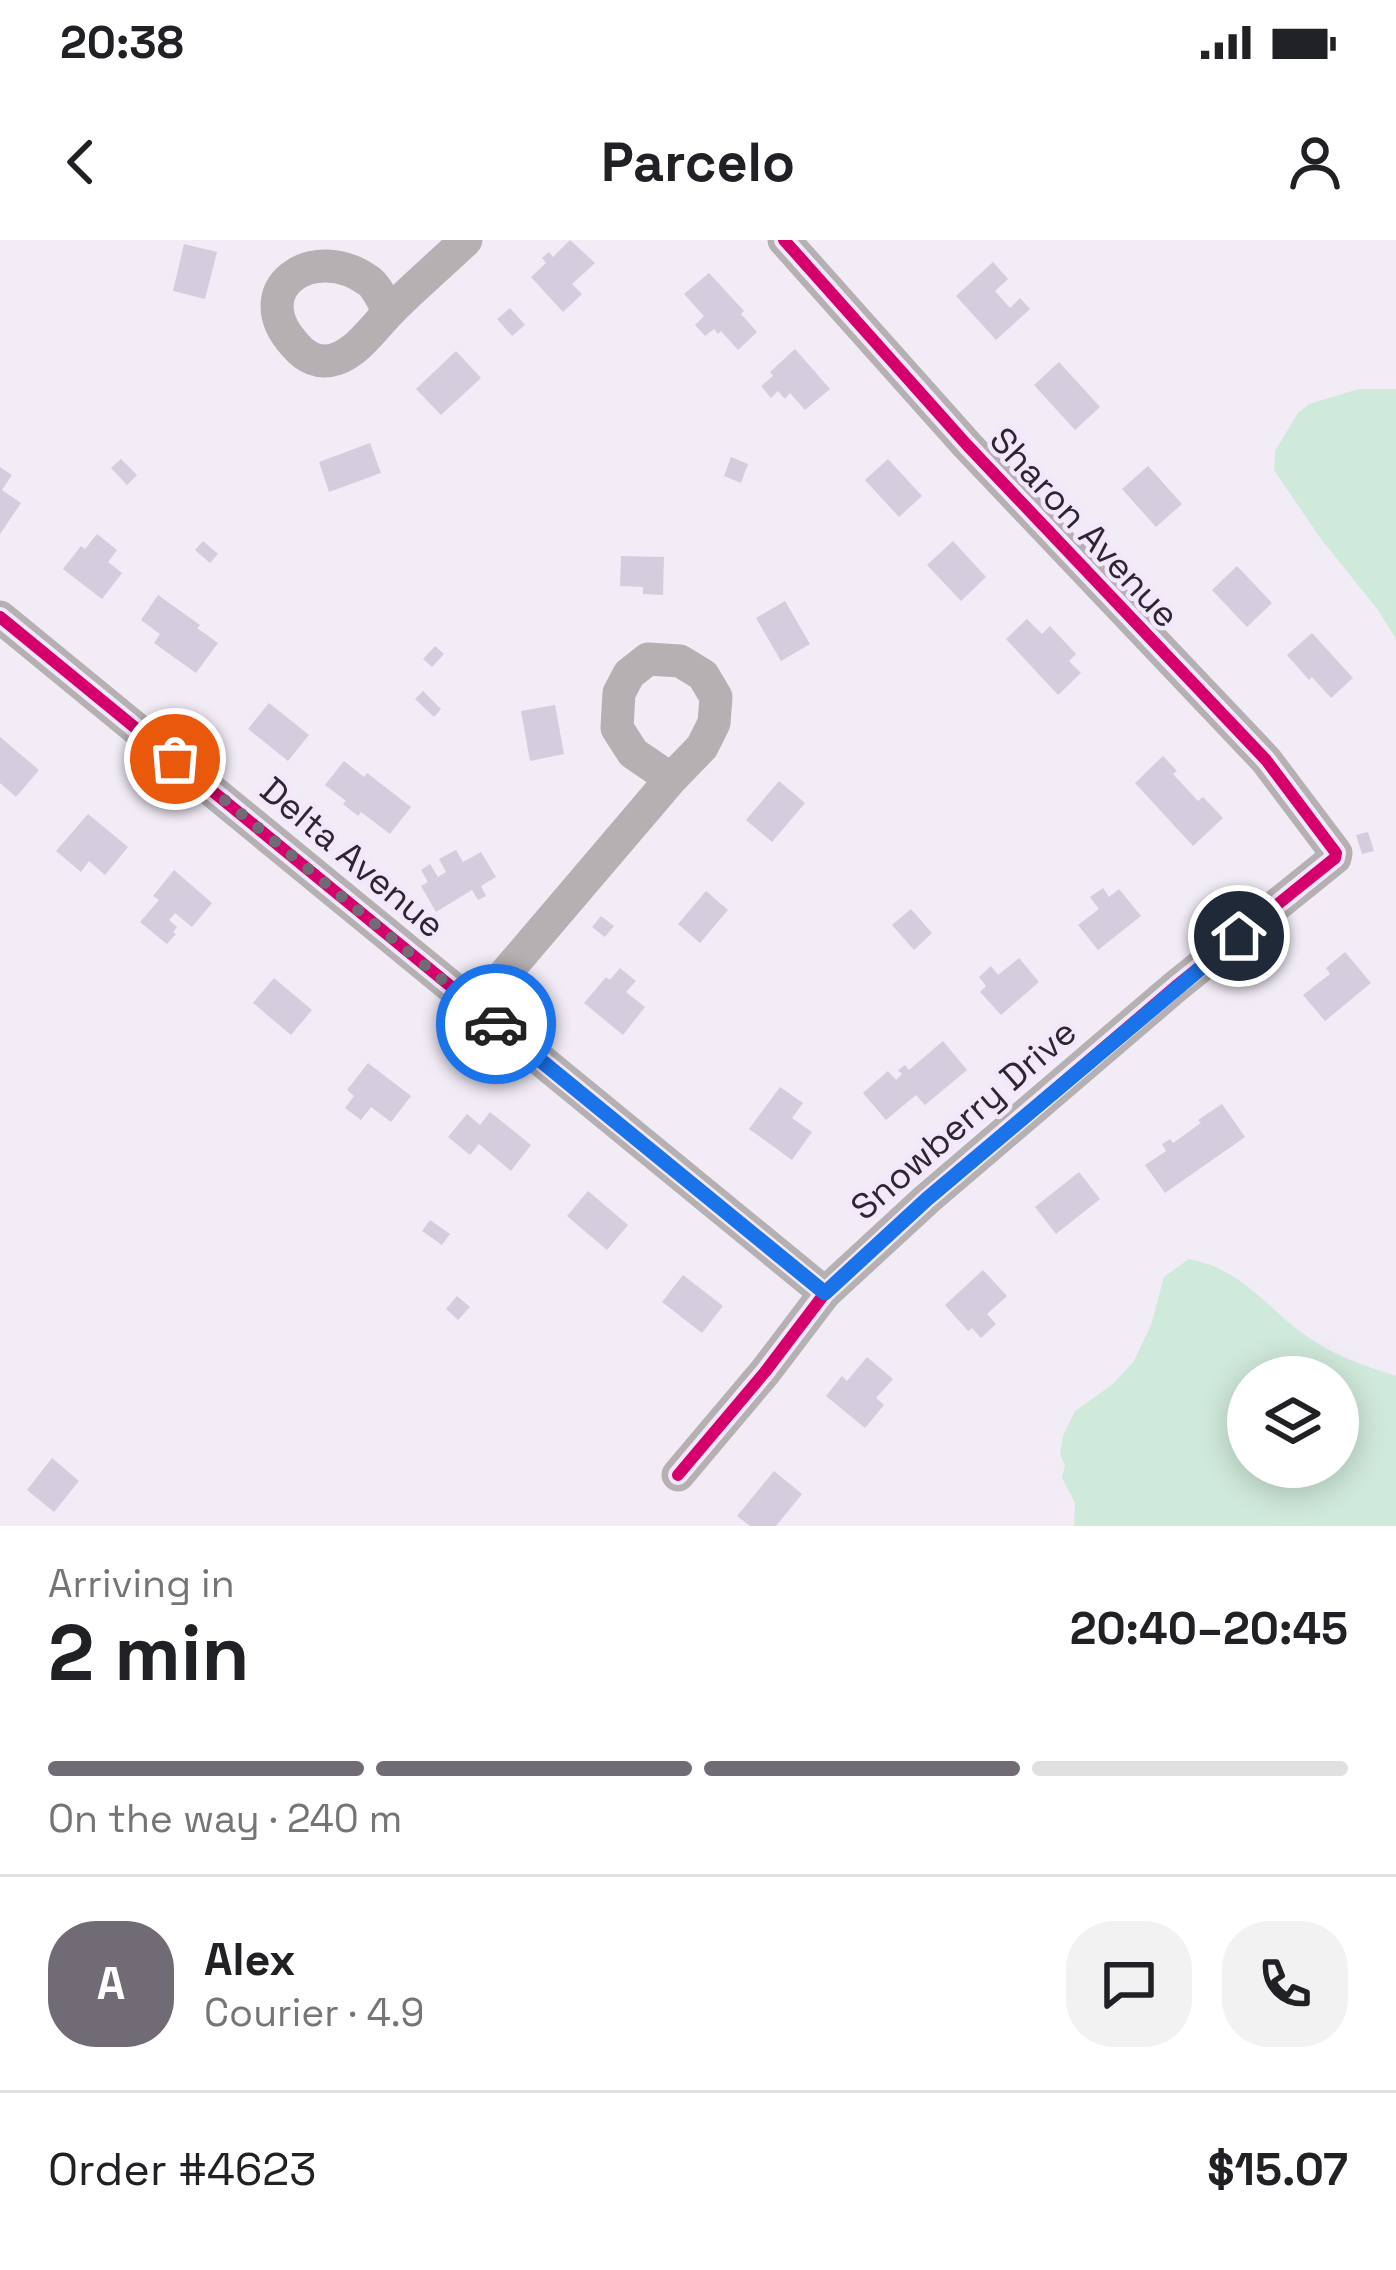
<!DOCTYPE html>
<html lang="en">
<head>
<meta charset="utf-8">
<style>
  body { margin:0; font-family:"Space Grotesk",sans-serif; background:#f2f2f2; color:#202124; height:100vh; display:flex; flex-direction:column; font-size:45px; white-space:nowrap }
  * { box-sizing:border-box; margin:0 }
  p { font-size:39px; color:#757577 }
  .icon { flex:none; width:66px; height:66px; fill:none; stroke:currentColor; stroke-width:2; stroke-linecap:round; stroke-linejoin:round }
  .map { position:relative; height:1286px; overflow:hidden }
  .details { display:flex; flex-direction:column; background:#fff; flex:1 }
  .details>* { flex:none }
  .fabs { position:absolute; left:1227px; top:1116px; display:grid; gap:24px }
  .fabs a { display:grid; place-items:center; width:132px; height:132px; border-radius:50%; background:#fff; box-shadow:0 6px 30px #0003; font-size:60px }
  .pin { position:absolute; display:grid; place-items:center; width:102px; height:102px; color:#fff; margin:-51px; border:6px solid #fff; border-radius:50%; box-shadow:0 3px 12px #0007 }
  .courier { position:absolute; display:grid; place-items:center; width:120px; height:120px; margin:-60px; border:9px solid #1a73e8; border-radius:50%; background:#fff; color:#222; box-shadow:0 3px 15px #0007 }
  .overview em { font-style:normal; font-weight:700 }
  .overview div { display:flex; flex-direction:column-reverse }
  .overview { display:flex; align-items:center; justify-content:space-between; height:204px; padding:0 48px }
  h1 { font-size:78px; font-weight:700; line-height:90px }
  .bar { display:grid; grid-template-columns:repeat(4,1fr); gap:18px 12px; align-content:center; height:144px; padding:0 48px }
  .bar i { height:15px; border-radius:9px; background:#e0e0e0 }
  .bar .on { background:#716b76 }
  .bar p { grid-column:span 4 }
  .line { display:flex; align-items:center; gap:30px; padding:0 48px; border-top:3px solid #e0e0e0 }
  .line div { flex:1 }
  .round { display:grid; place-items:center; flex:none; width:126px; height:126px; border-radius:48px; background:#f2f2f2 }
  .status { display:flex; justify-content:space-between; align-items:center; height:84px; padding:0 60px; background:#fff; direction:ltr }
  .status svg { height:33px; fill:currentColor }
  header { display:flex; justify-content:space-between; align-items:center; height:156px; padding:0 48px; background:#fff; font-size:54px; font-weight:700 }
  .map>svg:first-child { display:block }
  .green { fill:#cfe9da; fill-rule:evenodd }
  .building { fill:#d5ccdd }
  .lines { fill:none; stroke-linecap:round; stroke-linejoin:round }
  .street { stroke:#b5b0b2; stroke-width:33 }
  .cycleway-casing { stroke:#f3e7fc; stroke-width:20 }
  .cycleway { stroke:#d6006c; stroke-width:12 }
  .done { stroke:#716b76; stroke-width:12; stroke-dasharray:0 21.6 }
  .route { stroke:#1a73e8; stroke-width:15 }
  .labels { text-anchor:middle; stroke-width:9; stroke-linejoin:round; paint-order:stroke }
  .street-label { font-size:36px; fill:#2b2630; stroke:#f3e7fc }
</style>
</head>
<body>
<div class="status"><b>20:38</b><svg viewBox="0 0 49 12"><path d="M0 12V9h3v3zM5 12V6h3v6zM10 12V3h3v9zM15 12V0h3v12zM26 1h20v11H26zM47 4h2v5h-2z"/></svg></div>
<header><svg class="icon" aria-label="back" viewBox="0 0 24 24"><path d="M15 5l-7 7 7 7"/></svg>Parcelo<svg class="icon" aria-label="person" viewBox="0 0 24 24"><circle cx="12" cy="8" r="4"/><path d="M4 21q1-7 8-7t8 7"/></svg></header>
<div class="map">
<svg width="1396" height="1286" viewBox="0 0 1396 1286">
  <rect width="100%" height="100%" fill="#f2ecf7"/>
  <!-- green -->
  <g class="green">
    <path d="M1359,149H1396V399L1378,370L1321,299L1274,230L1275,211L1298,173L1309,164Z"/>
    <path d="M1189,1019C1243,1029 1266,1068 1308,1097C1335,1116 1365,1126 1396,1136V1286H1074L1075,1263L1062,1238L1065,1225L1060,1214L1063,1196L1075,1171L1113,1144L1134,1121L1151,1085L1164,1037ZM1248,1137H1338V1227H1248Z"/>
  </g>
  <!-- building -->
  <g class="building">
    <path d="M570,0L595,23L572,44L582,54L563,72L531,37L546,23L542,18L549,12L553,17Z"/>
    <path d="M184,4L217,12L205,59L173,51Z"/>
    <path d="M993,22L1008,39L995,51L1010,68L1020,58L1030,69L996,100L956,56Z"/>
    <path d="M709,33L744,71L741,74L757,92L738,110L721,91L718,94L714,89L705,96L695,85L704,76L684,54Z"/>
    <path d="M510,68L525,85L512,96L497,79Z"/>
    <path d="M795,109L830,149L805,170L790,153L785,159L778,151L771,158L761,146L773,136L770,132Z"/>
    <path d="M456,111L481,138L441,175L416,149Z"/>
    <path d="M1059,122L1100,167L1075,190L1034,145Z"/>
    <path d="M370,203L381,233L329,252L319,222Z"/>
    <path d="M731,217L748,224L741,243L724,236Z"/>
    <path d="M121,219L137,235L127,245L111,228Z"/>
    <path d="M888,219L922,256L899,277L865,240Z"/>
    <path d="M1148,226L1182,264L1156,287L1122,249Z"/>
    <path d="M0,227L12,235L2,250L21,263L0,294Z"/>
    <path d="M97,294L117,310L108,322L122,333L102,359L63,329L81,306L85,309Z"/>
    <path d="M203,301L218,314L210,323L195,310Z"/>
    <path d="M953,301L986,337L961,361L927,325Z"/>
    <path d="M621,316L664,317L663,355L643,354V347L620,346Z"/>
    <path d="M1237,326L1272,363L1247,387L1212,350Z"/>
    <path d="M158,355L200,385L197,388L218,403L196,433L154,403L160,394L141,380Z"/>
    <path d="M785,361L810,404L781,421L756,378Z"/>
    <path d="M1027,379L1042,394L1050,386L1076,414L1069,421L1081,433L1058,455L1006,399Z"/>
    <path d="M1312,393L1353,438L1331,458L1312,437L1309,440L1287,415Z"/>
    <path d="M435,406L444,414L432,427L423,419Z"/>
    <path d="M423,451L441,469L434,477L415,459Z"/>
    <path d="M269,463L309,495L288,521L248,489Z"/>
    <path d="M555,465L564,514L530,521L521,471Z"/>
    <path d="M0,497L39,530L16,557L0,543Z"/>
    <path d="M1163,516L1177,531L1173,534L1198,561L1203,557L1223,578L1193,606L1135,543Z"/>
    <path d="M344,521L364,537L367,533L411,567L390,594L361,572L358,576L343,564L346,561L325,545Z"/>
    <path d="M779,541L805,563L772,602L746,580Z"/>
    <path d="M88,574L128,607L105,635L89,621L81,632L56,611Z"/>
    <path d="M1368,592L1374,611L1362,614L1356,595Z"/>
    <path d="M456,610L463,622L481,612L496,637L481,646L486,656L478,660L472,650L436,672L421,646L428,642L421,630L430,624L438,637L446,632L439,619Z"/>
    <path d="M174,630L212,663L192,687L175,673L169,680L177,687L173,692L176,694L167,704L140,682L159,660L153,656Z"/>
    <path d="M1103,648L1109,657L1119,649L1141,676L1098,710L1078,685L1099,669L1090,657Z"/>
    <path d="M706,651L728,670L700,703L678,684Z"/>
    <path d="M911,669L932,693L914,710L892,685Z"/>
    <path d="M601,676L614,686L605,697L592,687Z"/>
    <path d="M1345,712L1371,743L1325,781L1303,755L1330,734L1326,728Z"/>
    <path d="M1019,718L1039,742L1001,775L980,752L986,746L979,737L991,726L998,735Z"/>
    <path d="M620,728L636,741L626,752L645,767L623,795L584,763L606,737L610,740Z"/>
    <path d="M274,738L312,770L291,795L253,763Z"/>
    <path d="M943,801L967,830L925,865L916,855L886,880L863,853L888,831L896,840L902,834L898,830L905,825L909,830Z"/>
    <path d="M368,823L411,856L391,882L371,867L361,880L345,868L354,856L347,850Z"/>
    <path d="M780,847L803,863L792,878L812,892L792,920L749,889Z"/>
    <path d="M1222,864L1245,897L1165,953L1145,925L1166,911L1162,904L1170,899L1173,903L1201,883L1198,880Z"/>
    <path d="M490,872L531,905L511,931L479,904L470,915L448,897L467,874L480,885Z"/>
    <path d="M1079,932L1100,959L1056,994L1035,967Z"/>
    <path d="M588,951L628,985L607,1010L567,976Z"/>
    <path d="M430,980L450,994L442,1005L422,991Z"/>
    <path d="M983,1030L1007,1056L987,1074L996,1084L981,1098L972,1088L968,1091L945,1065Z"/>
    <path d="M683,1035L723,1066L702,1093L662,1062Z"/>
    <path d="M457,1056L470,1067L458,1080L446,1069Z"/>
    <path d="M867,1117L893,1139L876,1158L884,1165L865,1188L826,1156L842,1136L847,1141Z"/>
    <path d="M52,1218L79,1241L54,1272L27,1250Z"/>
    <path d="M774,1231L802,1254L776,1286H750L737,1276Z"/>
  </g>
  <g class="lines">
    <!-- street -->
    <g class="street">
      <path d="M389,72C383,62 378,48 369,41C312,0 244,50 295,105C305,117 319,125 336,119C358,112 375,86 391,70C415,46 441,24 466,0"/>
      <path d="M0,377L825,1053"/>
      <path d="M476,768L671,539L702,507L714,483L716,457L703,435L680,421L648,419L629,434L619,453L617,488L633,513L671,539"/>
      <path d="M678,1235L765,1132L825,1053L927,959L1175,747L1335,618L1336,613L1266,520L967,205L784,0"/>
    </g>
    <!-- cycleway casing -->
    <g class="cycleway-casing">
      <g id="cycleway">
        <path d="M0,377L825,1053"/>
        <path d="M678,1235L765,1132L825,1053L927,959L1175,747L1335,618L1336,613L1266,520L967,205L784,0"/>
      </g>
    </g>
    <!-- cycleway -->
    <use href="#cycleway" class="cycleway"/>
  </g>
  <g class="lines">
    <!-- done -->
    <path class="done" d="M175,519L496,784"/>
    <!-- route -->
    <path class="route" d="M496,784L825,1053L927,959L1239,696"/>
  </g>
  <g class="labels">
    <!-- street labels -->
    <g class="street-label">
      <text transform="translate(1085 287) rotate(47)" y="13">Sharon Avenue</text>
      <text transform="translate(353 617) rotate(40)" y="13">Delta Avenue</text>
      <text transform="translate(963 879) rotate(-41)" y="13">Snowberry Drive</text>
    </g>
  </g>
</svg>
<div class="fabs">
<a><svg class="icon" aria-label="layers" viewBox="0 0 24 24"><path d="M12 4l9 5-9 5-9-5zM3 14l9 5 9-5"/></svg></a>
</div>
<div class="pin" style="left:175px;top:519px;background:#ea580c"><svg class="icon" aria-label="bag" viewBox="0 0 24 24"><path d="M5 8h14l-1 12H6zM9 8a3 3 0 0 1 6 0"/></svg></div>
<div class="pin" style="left:1239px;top:696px;background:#1f2937"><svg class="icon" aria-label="home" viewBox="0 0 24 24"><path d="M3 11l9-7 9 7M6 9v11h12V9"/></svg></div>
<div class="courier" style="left:496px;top:784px"><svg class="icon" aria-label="car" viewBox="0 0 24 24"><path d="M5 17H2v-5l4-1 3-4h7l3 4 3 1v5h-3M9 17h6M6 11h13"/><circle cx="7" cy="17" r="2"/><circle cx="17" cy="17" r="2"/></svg></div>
</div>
<section class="details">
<div class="overview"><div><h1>2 min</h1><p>Arriving in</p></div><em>20:40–20:45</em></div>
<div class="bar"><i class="on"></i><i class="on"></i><i class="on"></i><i></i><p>On the way · 240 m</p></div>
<div class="line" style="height:216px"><b class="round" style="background:#716b76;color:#fff">A</b><div><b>Alex</b><p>Courier · 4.9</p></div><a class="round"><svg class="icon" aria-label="chat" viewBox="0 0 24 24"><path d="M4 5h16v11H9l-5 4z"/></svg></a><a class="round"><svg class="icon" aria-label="phone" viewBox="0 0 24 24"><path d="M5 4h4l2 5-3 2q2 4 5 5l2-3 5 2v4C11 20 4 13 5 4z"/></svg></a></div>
<div class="line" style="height:156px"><div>Order #4623</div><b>$15.07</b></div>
</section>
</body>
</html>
